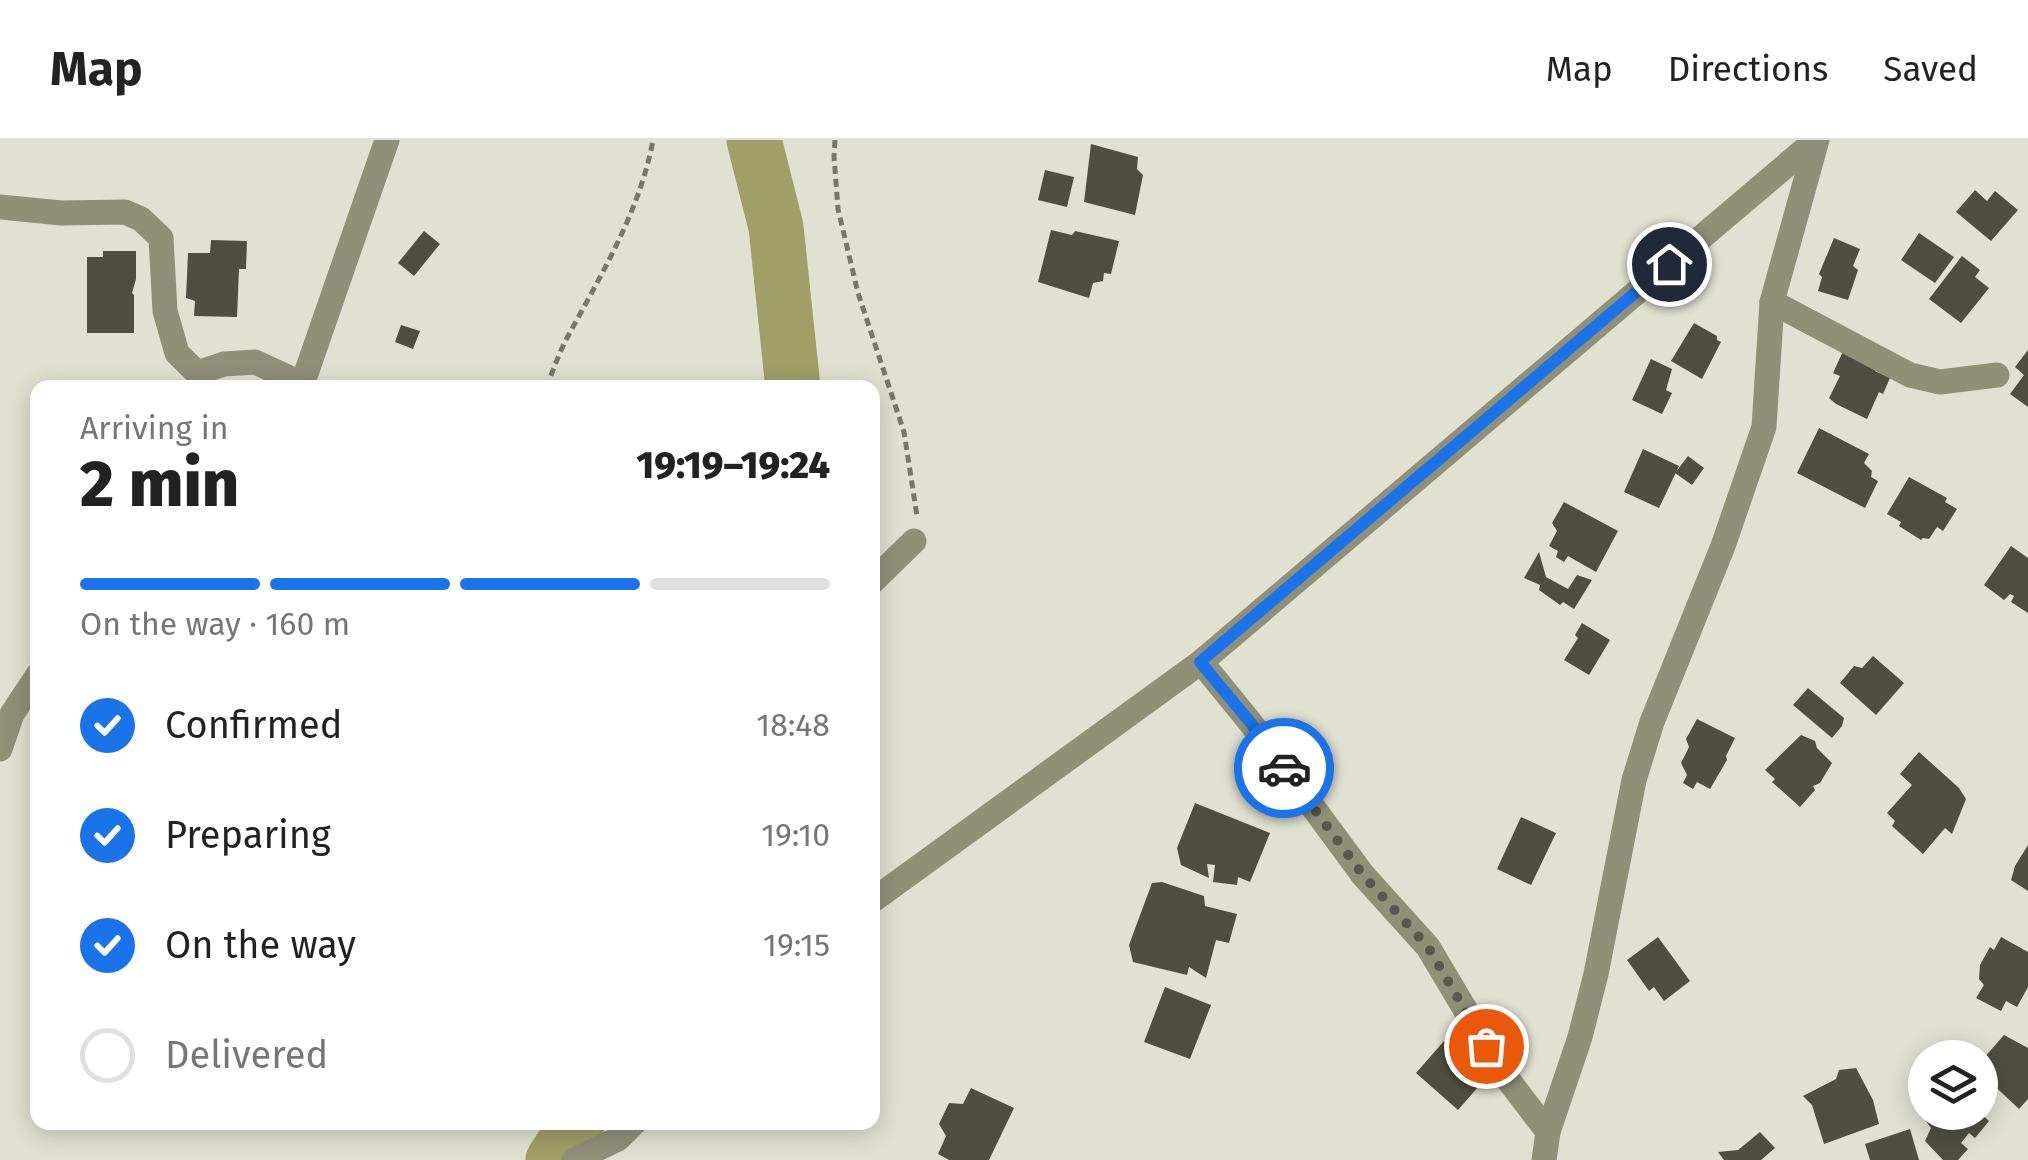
<!DOCTYPE html>
<html lang="en">
<head>
<meta charset="utf-8">
<style>
  body { margin:0; font-family:"Fira Sans",sans-serif; background:#f2f2f2; color:#222; height:100vh; display:flex; flex-direction:column; font-size:38px; white-space:nowrap }
  * { box-sizing:border-box; margin:0 }
  p { font-size:32px; color:#767676 }
  .icon { flex:none; width:55px; height:55px; fill:none; stroke:currentColor; stroke-width:2; stroke-linecap:round; stroke-linejoin:round }
  .map { position:relative; flex:1; overflow:hidden }
  .side { position:absolute; left:30px; top:240px; width:850px; height:750px; display:flex; flex-direction:column; background:#fff; border-radius:20px; box-shadow:0 5px 25px #0003 }
  .side>* { flex:none }
  .tools { position:absolute; left:1908px; top:900px; display:grid; gap:20px }
  .tools a { display:grid; place-items:center; width:90px; height:90px; border-radius:50%; background:#fff; box-shadow:0 5px 25px #0003; font-size:50px }
  .pin { position:absolute; display:grid; place-items:center; width:85px; height:85px; color:#fff; margin:-42px; border:5px solid #fff; border-radius:50%; box-shadow:0 2px 10px #0007 }
  .courier { position:absolute; display:grid; place-items:center; width:100px; height:100px; margin:-50px; border:8px solid #1a73e8; border-radius:50%; background:#fff; color:#222; box-shadow:0 2px 12px #0007 }
  .headline em { font-style:normal; font-weight:800 }
  .headline div { display:flex; flex-direction:column-reverse }
  .headline { display:flex; align-items:center; justify-content:space-between; height:170px; padding:0 50px }
  h1 { font-size:65px; font-weight:800; line-height:75px }
  .bar { display:grid; grid-template-columns:repeat(4,1fr); gap:15px 10px; align-content:center; height:120px; padding:0 50px }
  .bar i { height:12px; border-radius:8px; background:#e0e0e0 }
  .bar .active { background:#1a73e8 }
  .bar p { grid-column:span 4 }
  ol { padding:0 50px; list-style:none }
  li { display:flex; align-items:center; gap:30px; height:110px }
  li p { margin-inline-start:auto }
  li .icon { padding:10px; border-radius:50%; background:#1a73e8; color:#fff; stroke-width:4 }
  li:last-child { color:#767676 }
  li i { width:55px; height:55px; border:5px solid #e0e0e0; border-radius:50% }
  header { display:flex; align-items:center; gap:60px; box-sizing:border-box; height:140px; padding:0 50px; background:#fff; border-bottom:2px solid #e0e0e0 }
  header strong { font-size:48px }
  nav { display:flex; gap:55px; margin-inline-start:auto; font-size:35px }
  .map>svg:first-child { display:block }
  .lines { fill:none; stroke-linecap:round; stroke-linejoin:round }
  .river { stroke:#a09f67; stroke-width:55 }
  .building { fill:#4f4f41 }
  .path { stroke:#76766c; stroke-width:5; stroke-dasharray:8 5; stroke-linecap:butt }
  .minor { stroke:#909079; stroke-width:25 }
  .done { stroke:#58584f; stroke-width:10; stroke-dasharray:0 18 }
  .route { stroke:#1a73e8; stroke-width:12 }
</style>
</head>
<body>
<header>
<strong>Map</strong>
<nav><a>Map</a><a>Directions</a><a>Saved</a></nav>
</header>
<div class="map">
<svg width="2028" height="1020" viewBox="0 0 2028 1020">
  <rect width="100%" height="100%" fill="#e1e1d1"/>
  <g class="lines">
    <!-- river -->
    <g class="river">
      <path d="M754,0L776,87L793,248"/>
      <path d="M553,1020L578,982"/>
    </g>
  </g>
  <!-- building -->
  <g class="building">
    <path d="M1091,4L1138,17L1137,29L1143,35L1135,75L1084,62Z"/>
    <path d="M1045,30L1074,37L1067,67L1038,60Z"/>
    <path d="M1975,50L1987,61L1995,51L2018,70L1991,101L1956,72Z"/>
    <path d="M1051,90L1072,95L1075,91L1119,101L1111,134L1104,133L1103,141L1093,143L1089,158L1038,142Z"/>
    <path d="M424,91L440,104L414,136L398,123Z"/>
    <path d="M1919,93L1954,117L1935,143L1901,120Z"/>
    <path d="M1834,98L1860,109L1853,126L1858,130L1848,160L1818,151L1822,137L1819,134Z"/>
    <path d="M211,100L247,101L246,129H239L237,177L194,176L195,161L186,158L188,113H210Z"/>
    <path d="M103,111H136V139L132,153L134,155V193H87V117H103Z"/>
    <path d="M1962,116L1980,130L1975,137L1989,148L1961,183L1929,159Z"/>
    <path d="M1694,183L1717,196V200L1721,202L1702,239L1671,221Z"/>
    <path d="M401,185L420,191L413,209L395,202Z"/>
    <path d="M1845,207L1878,223L1875,231L1890,238L1883,254L1879,252L1867,279L1836,264L1829,258L1840,236L1833,233Z"/>
    <path d="M2028,210V267L2010,254L2024,235L2015,227Z"/>
    <path d="M1651,219L1672,229L1666,250L1672,253L1662,274L1632,260Z"/>
    <path d="M258,242V248H196V244Z"/>
    <path d="M1819,288L1869,314L1864,323L1872,331L1871,337L1878,341L1865,368L1797,333Z"/>
    <path d="M1643,309L1679,326L1659,368L1624,352Z"/>
    <path d="M1688,316L1704,328L1692,345L1675,333Z"/>
    <path d="M1909,337L1947,358L1945,362L1957,369L1943,391L1937,387L1929,399L1923,398L1921,400L1899,386L1901,382L1887,374Z"/>
    <path d="M1564,362L1618,391L1596,432L1568,416L1564,422L1556,417L1558,411L1549,406L1557,391L1552,383Z"/>
    <path d="M2011,406L2028,418V473L2011,462L2014,456L2010,454L2004,460L1984,445Z"/>
    <path d="M1539,412L1546,437L1568,449L1577,435L1592,440L1574,469L1563,462L1560,465L1539,450L1540,445L1524,438Z"/>
    <path d="M1582,483L1610,500L1589,535L1564,520L1578,498L1575,495Z"/>
    <path d="M1873,516L1904,543L1876,575L1840,543L1854,526L1862,528Z"/>
    <path d="M1808,548L1844,578L1842,586L1832,598L1793,565Z"/>
    <path d="M1697,579L1735,598L1726,616L1727,620L1710,649L1697,642L1693,649L1683,643L1687,635L1681,623L1689,607L1686,599Z"/>
    <path d="M1801,595L1815,601L1817,608L1832,623L1820,643L1813,646L1815,650L1800,667L1772,642L1775,639L1765,630Z"/>
    <path d="M1919,612L1959,648L1966,659L1952,694L1945,688L1923,714L1892,686L1895,681L1887,673L1912,645L1900,634Z"/>
    <path d="M1195,663L1270,693L1250,742L1238,737L1237,745L1213,742L1215,725L1207,724L1209,738L1181,725L1177,708Z"/>
    <path d="M1521,677L1556,693L1531,745L1497,729Z"/>
    <path d="M2028,705V751L2011,740L2015,726Z"/>
    <path d="M1162,742L1204,756L1205,766L1237,774L1229,803L1216,800L1206,838L1189,827L1187,835L1133,822L1129,805L1152,743Z"/>
    <path d="M1658,797L1690,841L1664,861L1654,847L1649,851L1627,820Z"/>
    <path d="M2001,797L2028,812V847L2017,867L2006,861L2001,871L1976,858L1984,845L1979,839L1980,825L1990,807L1994,810Z"/>
    <path d="M1165,847L1211,865L1190,919L1144,902Z"/>
    <path d="M2004,895L2028,908V959L2019,969L1984,936L1992,927L1983,919Z"/>
    <path d="M1444,901L1486,938L1458,970L1416,933Z"/>
    <path d="M1856,928L1873,960L1879,984L1824,1004L1812,965L1803,956L1836,939L1839,930Z"/>
    <path d="M971,948L1014,968L989,1020H949L938,1014L946,996L939,984L949,963L963,964Z"/>
    <path d="M1925,967V972H1979L1989,981L1975,998L1969,993L1961,1003L1968,1009L1958,1020H1943L1925,1001L1931,988L1919,971Z"/>
    <path d="M1910,989L1919,1020H1870L1865,1004Z"/>
    <path d="M1760,992L1775,1008L1761,1020H1724L1718,1012L1738,1010Z"/>
  </g>
  <g class="lines">
    <!-- path -->
    <g class="path">
      <path d="M835,0L834,16L838,69L858,153L904,292L917,376"/>
      <path d="M546,248C553,231 559,213 567,198C601,135 640,71 653,0"/>
    </g>
    <!-- minor -->
    <g class="minor">
      <path d="M0,67L61,73L125,72L141,79L161,98L165,171L177,213L197,233L224,224L255,222L303,244"/>
      <path d="M1772,162L1910,235L1940,242L1997,235"/>
      <path d="M301,248L387,0"/>
      <path d="M872,442L914,401"/>
      <path d="M1201,522L1250,582L1363,735L1428,807L1503,933L1548,992"/>
      <path d="M0,609L12,574L38,535"/>
      <path d="M872,761L1201,522L1816,0"/>
      <path d="M574,1020L618,999L635,982"/>
      <path d="M1544,1020L1548,992L1580,897L1596,834L1634,640L1652,582L1723,406L1764,287L1772,162L1817,0"/>
    </g>
  </g>
  <g class="lines">
    <!-- done -->
    <path class="done" d="M1284,628L1363,735L1428,807L1486,906"/>
    <!-- route -->
    <path class="route" d="M1284,628L1250,582L1200,522L1669,124"/>
  </g>
</svg>
<div class="tools">
<a><svg class="icon" aria-label="layers" viewBox="0 0 24 24"><path d="M12 4l9 5-9 5-9-5zM3 14l9 5 9-5"/></svg></a>
</div>
<div class="pin" style="left:1486px;top:906px;background:#ea580c"><svg class="icon" aria-label="bag" viewBox="0 0 24 24"><path d="M5 8h14l-1 12H6zM9 8a3 3 0 0 1 6 0"/></svg></div>
<div class="pin" style="left:1669px;top:124px;background:#1f2937"><svg class="icon" aria-label="home" viewBox="0 0 24 24"><path d="M3 11l9-7 9 7M6 9v11h12V9"/></svg></div>
<div class="courier" style="left:1284px;top:628px"><svg class="icon" aria-label="car" viewBox="0 0 24 24"><path d="M5 17H2v-5l4-1 3-4h7l3 4 3 1v5h-3M9 17h6M6 11h13"/><circle cx="7" cy="17" r="2"/><circle cx="17" cy="17" r="2"/></svg></div>
<section class="side">
<div class="headline"><div><h1>2 min</h1><p>Arriving in</p></div><em>19:19–19:24</em></div>
<div class="bar"><i class="active"></i><i class="active"></i><i class="active"></i><i></i><p>On the way · 160 m</p></div>
<ol>
<li><svg class="icon" aria-label="check" viewBox="0 0 24 24"><path d="M5 12l5 5 9-10"/></svg>Confirmed<p>18:48</p></li>
<li><svg class="icon" aria-label="check" viewBox="0 0 24 24"><path d="M5 12l5 5 9-10"/></svg>Preparing<p>19:10</p></li>
<li><svg class="icon" aria-label="check" viewBox="0 0 24 24"><path d="M5 12l5 5 9-10"/></svg>On the way<p>19:15</p></li>
<li><i></i>Delivered</li>
</ol>
</section>
</div>
</body>
</html>
